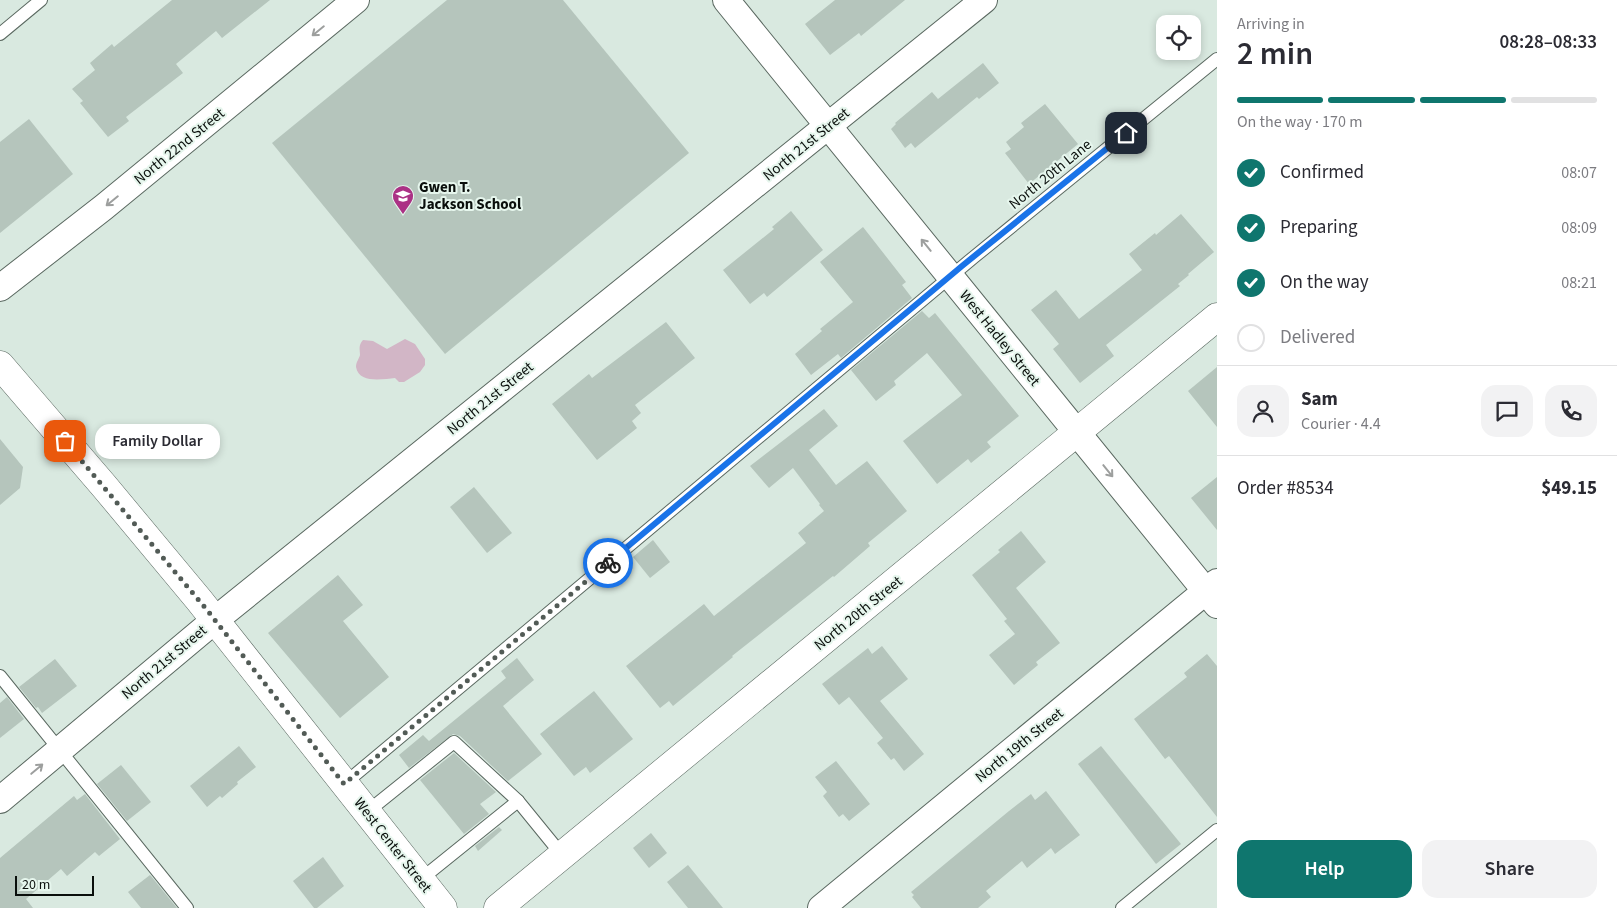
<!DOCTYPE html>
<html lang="en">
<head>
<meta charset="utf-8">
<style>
  body { margin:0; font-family:"Source Sans 3",sans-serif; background:#f2f2f3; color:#2b2b33; height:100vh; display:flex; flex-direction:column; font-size:19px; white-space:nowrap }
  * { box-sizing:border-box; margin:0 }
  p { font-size:16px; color:#7c7c81 }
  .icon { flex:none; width:28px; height:28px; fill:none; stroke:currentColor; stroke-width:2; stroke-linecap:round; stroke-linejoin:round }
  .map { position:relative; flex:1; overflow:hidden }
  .sheet { display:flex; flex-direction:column; background:#fff; width:400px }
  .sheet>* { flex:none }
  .controls { position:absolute; left:1156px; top:15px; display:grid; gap:10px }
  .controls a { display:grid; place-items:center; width:45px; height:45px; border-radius:10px; background:#fff; box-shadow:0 2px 8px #0003; font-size:25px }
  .scale { position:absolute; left:15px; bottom:12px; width:79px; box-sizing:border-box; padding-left:5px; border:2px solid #0a0f0c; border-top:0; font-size:14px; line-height:18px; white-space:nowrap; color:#0a0f0c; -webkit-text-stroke:4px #e6f6ed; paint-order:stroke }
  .pin { position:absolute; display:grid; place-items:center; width:42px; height:42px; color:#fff; margin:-21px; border-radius:10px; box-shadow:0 2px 8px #0006 }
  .courier { position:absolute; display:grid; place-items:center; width:50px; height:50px; margin:-25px; border:4px solid #1a73e8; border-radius:50%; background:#fff; color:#222; box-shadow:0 1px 6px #0007 }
  .bubble { position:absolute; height:35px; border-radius:15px; background:#fff; box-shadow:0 2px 8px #0003; font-size:16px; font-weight:600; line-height:35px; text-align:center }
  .headline em { font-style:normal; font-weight:600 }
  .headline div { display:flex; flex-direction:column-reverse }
  .headline { display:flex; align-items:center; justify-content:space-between; height:85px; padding:0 20px }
  h1 { font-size:32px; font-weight:600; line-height:38px }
  .bar { display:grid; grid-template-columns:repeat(4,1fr); gap:8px 5px; align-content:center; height:60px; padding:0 20px }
  .bar i { height:6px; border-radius:4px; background:#e1e1e2 }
  .bar .on { background:#0f766e }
  .bar p { grid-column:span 4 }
  .line { display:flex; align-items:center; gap:12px; padding:0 20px; border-top:1px solid #e1e1e2 }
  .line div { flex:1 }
  .round { display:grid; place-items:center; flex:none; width:52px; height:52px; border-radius:15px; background:#f2f2f3 }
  ol { padding:0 20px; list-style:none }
  li { display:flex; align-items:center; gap:15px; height:55px }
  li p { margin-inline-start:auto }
  li .icon { padding:5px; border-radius:50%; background:#0f766e; color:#fff; stroke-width:4 }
  li:last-child { color:#7c7c81 }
  li i { width:28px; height:28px; border:2px solid #e1e1e2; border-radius:50% }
  .cta { display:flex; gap:10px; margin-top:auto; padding:10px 20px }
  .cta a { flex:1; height:58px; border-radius:15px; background:#0f766e; color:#fff; font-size:20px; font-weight:600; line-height:58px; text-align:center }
  .cta a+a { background:#f2f2f3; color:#2b2b33 }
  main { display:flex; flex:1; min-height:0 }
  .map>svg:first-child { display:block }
  .green { fill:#d2b6c6 }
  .building { fill:#b5c5bc }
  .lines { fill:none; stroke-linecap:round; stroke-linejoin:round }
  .lane-casing { stroke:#5a6860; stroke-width:14 }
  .street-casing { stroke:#5a6860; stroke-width:28 }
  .secondary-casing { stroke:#5a6860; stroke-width:29 }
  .lane { stroke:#fff; stroke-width:12 }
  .street { stroke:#fff; stroke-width:26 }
  .secondary { stroke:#fff; stroke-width:28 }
  .oneway { stroke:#9d9f9e }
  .done { stroke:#525b56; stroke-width:5; stroke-dasharray:0 9 }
  .route { stroke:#1a73e8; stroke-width:6 }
  .labels { text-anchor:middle; stroke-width:4; stroke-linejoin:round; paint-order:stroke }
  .street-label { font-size:15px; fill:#0a0f0c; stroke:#e6f6ed }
  .poi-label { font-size:15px; font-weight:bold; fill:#0a0f0c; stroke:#e6f6ed; text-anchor:start }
</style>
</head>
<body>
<main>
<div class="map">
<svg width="1217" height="908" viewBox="0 0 1217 908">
  <rect width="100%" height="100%" fill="#d9e9e0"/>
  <!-- green -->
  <path class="green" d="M405,339L415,344L425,359V365L420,372L404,382H399L395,378C383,379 359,384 356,367C356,362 359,359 360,355C360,349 358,346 363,340L373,341L387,349Z"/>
  <!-- building -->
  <g class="building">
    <path d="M172,0H270L222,38L216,31L176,64L183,73L126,117L129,121L108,137L80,103L83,101L72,89L95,70L90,63L112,44L114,47Z"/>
    <path d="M447,0H563L689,153L445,354L272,143Z"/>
    <path d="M835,0H905L861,36L859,33L830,55L805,24Z"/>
    <path d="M983,63L999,83L979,99L977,97L915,148L911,143L905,148L891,129L896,124L895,123L932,92L938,99Z"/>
    <path d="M1045,104L1078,144L1029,184L1005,153L1011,149L1006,142L1024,127L1021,123Z"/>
    <path d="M29,119L73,174L0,233V142Z"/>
    <path d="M791,211L823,250L767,297L764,293L750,304L723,270L774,229L772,227Z"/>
    <path d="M1181,214L1214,252L1188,274L1189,275L1178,284L1180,286L1106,345L1114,356L1080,383L1053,349L1059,344L1031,310L1056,290L1079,319L1142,270L1129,254L1155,233L1156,235Z"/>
    <path d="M863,227L906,282L902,285L912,298L841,358L838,354L811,375L795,354L822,331L820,329L853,302L820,262Z"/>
    <path d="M922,311L929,318L935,313L1019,416L987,442L991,447L971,463L968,459L937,484L903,441L962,395L927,353L894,381L896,385L876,401L851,370Z"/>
    <path d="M666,322L695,358L635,405L641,413L632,421L637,428L597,460L552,404L589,374L592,378Z"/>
    <path d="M1217,367V427L1188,391Z"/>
    <path d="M824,409L838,426L809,450L836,485L867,461L907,511L868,543L870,546L834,577L833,576L732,656L733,657L673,706L669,701L660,708L626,666L704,604L714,616L806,543L798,533L824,511L819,505L820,504L793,468L769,488L750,466Z"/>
    <path d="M0,439L23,467L20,488L0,505Z"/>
    <path d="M1217,477V530L1191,498Z"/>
    <path d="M474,487L512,533L487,553L450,507Z"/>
    <path d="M1021,531L1046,562L1016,588L1060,643L1036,662L1038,665L1014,685L989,655L1015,634L1004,621L1007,619L972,575L1000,552L998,550Z"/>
    <path d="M653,540L670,562L650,578L633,557Z"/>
    <path d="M338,575L363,605L343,621L389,677L340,718L268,633Z"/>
    <path d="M882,646L908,679L880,701L924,754L904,771L894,758L891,760L877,743L883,738L849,697L839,705L822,684L868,648L872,654Z"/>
    <path d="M1207,654L1217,666V817L1169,756L1165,759L1134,719L1187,677L1184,673Z"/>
    <path d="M517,658L534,680L503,706L542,754L508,781L460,736L453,734L409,768L399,755L423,735L429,741L506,678L501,671Z"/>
    <path d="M55,659L77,686L42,713L38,707L36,708L19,687Z"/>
    <path d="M594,691L633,739L590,773L586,767L574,776L540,734Z"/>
    <path d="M7,697L24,719L0,738V703Z"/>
    <path d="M239,746L256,767L237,782L238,784L222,798L220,796L207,807L190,786Z"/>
    <path d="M1101,746L1181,844L1156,864L1078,764Z"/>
    <path d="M454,753L496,792L480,804L489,814L464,834L420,780Z"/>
    <path d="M836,761L870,804L849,821L843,814L839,817L823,796L827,792L815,777Z"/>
    <path d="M121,765L151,802L127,821L97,784Z"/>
    <path d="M1046,791L1080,835L1055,854L1051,848L1027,868L1022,861L986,891L991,897L978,908H921L912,897L914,895L911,892L1009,811L1031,794L1035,800Z"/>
    <path d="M85,794L120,839L99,856L95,852L67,876L61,869L26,899L33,908H0V858L74,796L77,800Z"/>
    <path d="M499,827L502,830L478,851L475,846Z"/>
    <path d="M651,833L667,853L649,868L633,848Z"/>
    <path d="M323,857L344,886L317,908H314L293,881Z"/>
    <path d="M688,865L723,908H688L667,882Z"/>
    <path d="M150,875L151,876L177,908H141L128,892Z"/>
  </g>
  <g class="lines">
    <!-- lane casing -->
    <g class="lane-casing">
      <g id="lane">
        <path d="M0,34L41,0"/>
        <path d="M0,676L187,908"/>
        <path d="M344,784L974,257L1217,59"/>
        <path d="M367,812L454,742L518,801L562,855"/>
        <path d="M420,880L518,801"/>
        <path d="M1122,908L1217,830"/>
      </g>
    </g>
    <!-- street casing -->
    <g class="street-casing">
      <g id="street">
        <path d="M726,0L1217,605"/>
        <path d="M0,288L104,207L356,0"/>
        <path d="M0,800L215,620L984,0"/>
        <path d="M821,908L1217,582"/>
      </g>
    </g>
    <!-- secondary casing -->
    <g class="secondary-casing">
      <g id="secondary">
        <path d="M0,365L104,486L199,600L443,908"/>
        <path d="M498,908L1217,317"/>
      </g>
    </g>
    <!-- lane -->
    <use href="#lane" class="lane"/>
    <!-- street -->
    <use href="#street" class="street"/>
    <!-- secondary -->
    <use href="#secondary" class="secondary"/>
  </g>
  <!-- one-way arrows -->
  <defs><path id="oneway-shaft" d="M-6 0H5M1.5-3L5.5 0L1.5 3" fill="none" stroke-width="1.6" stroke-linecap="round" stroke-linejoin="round" transform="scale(1.25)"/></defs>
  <g class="oneway">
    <use href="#oneway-shaft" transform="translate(318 31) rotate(141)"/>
    <use href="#oneway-shaft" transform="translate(112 201) rotate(141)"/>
    <use href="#oneway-shaft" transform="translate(926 245) rotate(-129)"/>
    <use href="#oneway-shaft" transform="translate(1108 471) rotate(51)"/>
    <use href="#oneway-shaft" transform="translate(37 769) rotate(-40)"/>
  </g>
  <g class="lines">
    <!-- done -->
    <path class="done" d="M65,441L207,610L344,784L608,563"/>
    <!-- route -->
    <path class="route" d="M608,563L962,266L1126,133"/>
  </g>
  <!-- icons -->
  <defs>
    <g id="school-pin" transform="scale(1.125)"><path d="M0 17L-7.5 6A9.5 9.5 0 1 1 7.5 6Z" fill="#ab3185" stroke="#e6f6ed"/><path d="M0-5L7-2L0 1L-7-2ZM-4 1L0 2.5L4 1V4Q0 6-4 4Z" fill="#fff"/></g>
  </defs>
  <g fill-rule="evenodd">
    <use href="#school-pin" x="403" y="196"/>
  </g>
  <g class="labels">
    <!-- street labels -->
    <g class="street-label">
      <text transform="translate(806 144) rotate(-39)" y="5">North 21st Street</text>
      <text transform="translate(179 146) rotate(-39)" y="5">North 22nd Street</text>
      <text transform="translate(1050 174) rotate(-39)" y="5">North 20th Lane</text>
      <text transform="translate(1000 338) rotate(51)" y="5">West Hadley Street</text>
      <text transform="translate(490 398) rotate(-39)" y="5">North 21st Street</text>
      <text transform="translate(858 613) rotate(-39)" y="5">North 20th Street</text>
      <text transform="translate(164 662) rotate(-40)" y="5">North 21st Street</text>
      <text transform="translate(1019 745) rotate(-39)" y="5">North 19th Street</text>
      <text transform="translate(393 845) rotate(52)" y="5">West Center Street</text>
    </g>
    <!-- poi labels -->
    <g class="poi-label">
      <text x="419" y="192">Gwen T.<tspan x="419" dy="17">Jackson School</tspan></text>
    </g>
  </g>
</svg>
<div class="controls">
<a><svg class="icon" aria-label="locate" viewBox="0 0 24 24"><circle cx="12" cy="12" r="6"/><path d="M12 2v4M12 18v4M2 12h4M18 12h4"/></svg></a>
</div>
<div class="scale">20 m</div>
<div class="pin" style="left:65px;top:441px;background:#ea580c"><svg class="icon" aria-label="bag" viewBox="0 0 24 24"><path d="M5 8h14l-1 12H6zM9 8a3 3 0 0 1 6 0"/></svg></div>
<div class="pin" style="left:1126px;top:133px;background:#1f2937"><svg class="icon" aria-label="home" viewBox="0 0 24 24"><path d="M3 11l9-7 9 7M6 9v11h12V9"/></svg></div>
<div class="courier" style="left:608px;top:563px"><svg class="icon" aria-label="bike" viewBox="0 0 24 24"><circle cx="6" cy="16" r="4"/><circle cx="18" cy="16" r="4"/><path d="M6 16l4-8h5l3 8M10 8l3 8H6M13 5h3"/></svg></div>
<div class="bubble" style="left:95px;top:424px;width:125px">Family Dollar</div>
</div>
<section class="sheet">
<div class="headline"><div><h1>2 min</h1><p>Arriving in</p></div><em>08:28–08:33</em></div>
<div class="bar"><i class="on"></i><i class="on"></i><i class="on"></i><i></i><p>On the way · 170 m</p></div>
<ol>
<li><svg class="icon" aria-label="check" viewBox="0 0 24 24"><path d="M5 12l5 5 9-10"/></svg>Confirmed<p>08:07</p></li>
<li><svg class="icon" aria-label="check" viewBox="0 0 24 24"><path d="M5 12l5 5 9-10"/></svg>Preparing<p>08:09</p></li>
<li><svg class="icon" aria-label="check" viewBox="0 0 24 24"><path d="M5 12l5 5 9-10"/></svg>On the way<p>08:21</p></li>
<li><i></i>Delivered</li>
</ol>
<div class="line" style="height:90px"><a class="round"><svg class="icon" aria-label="person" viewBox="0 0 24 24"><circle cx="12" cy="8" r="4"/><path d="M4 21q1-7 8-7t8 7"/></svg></a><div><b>Sam</b><p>Courier · 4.4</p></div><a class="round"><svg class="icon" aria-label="chat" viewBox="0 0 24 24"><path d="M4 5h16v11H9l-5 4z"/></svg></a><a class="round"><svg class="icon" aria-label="phone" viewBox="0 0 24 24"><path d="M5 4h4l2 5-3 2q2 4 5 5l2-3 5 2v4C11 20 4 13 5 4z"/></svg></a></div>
<div class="line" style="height:65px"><div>Order #8534</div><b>$49.15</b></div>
<div class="cta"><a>Help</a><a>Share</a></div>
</section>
</main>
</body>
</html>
